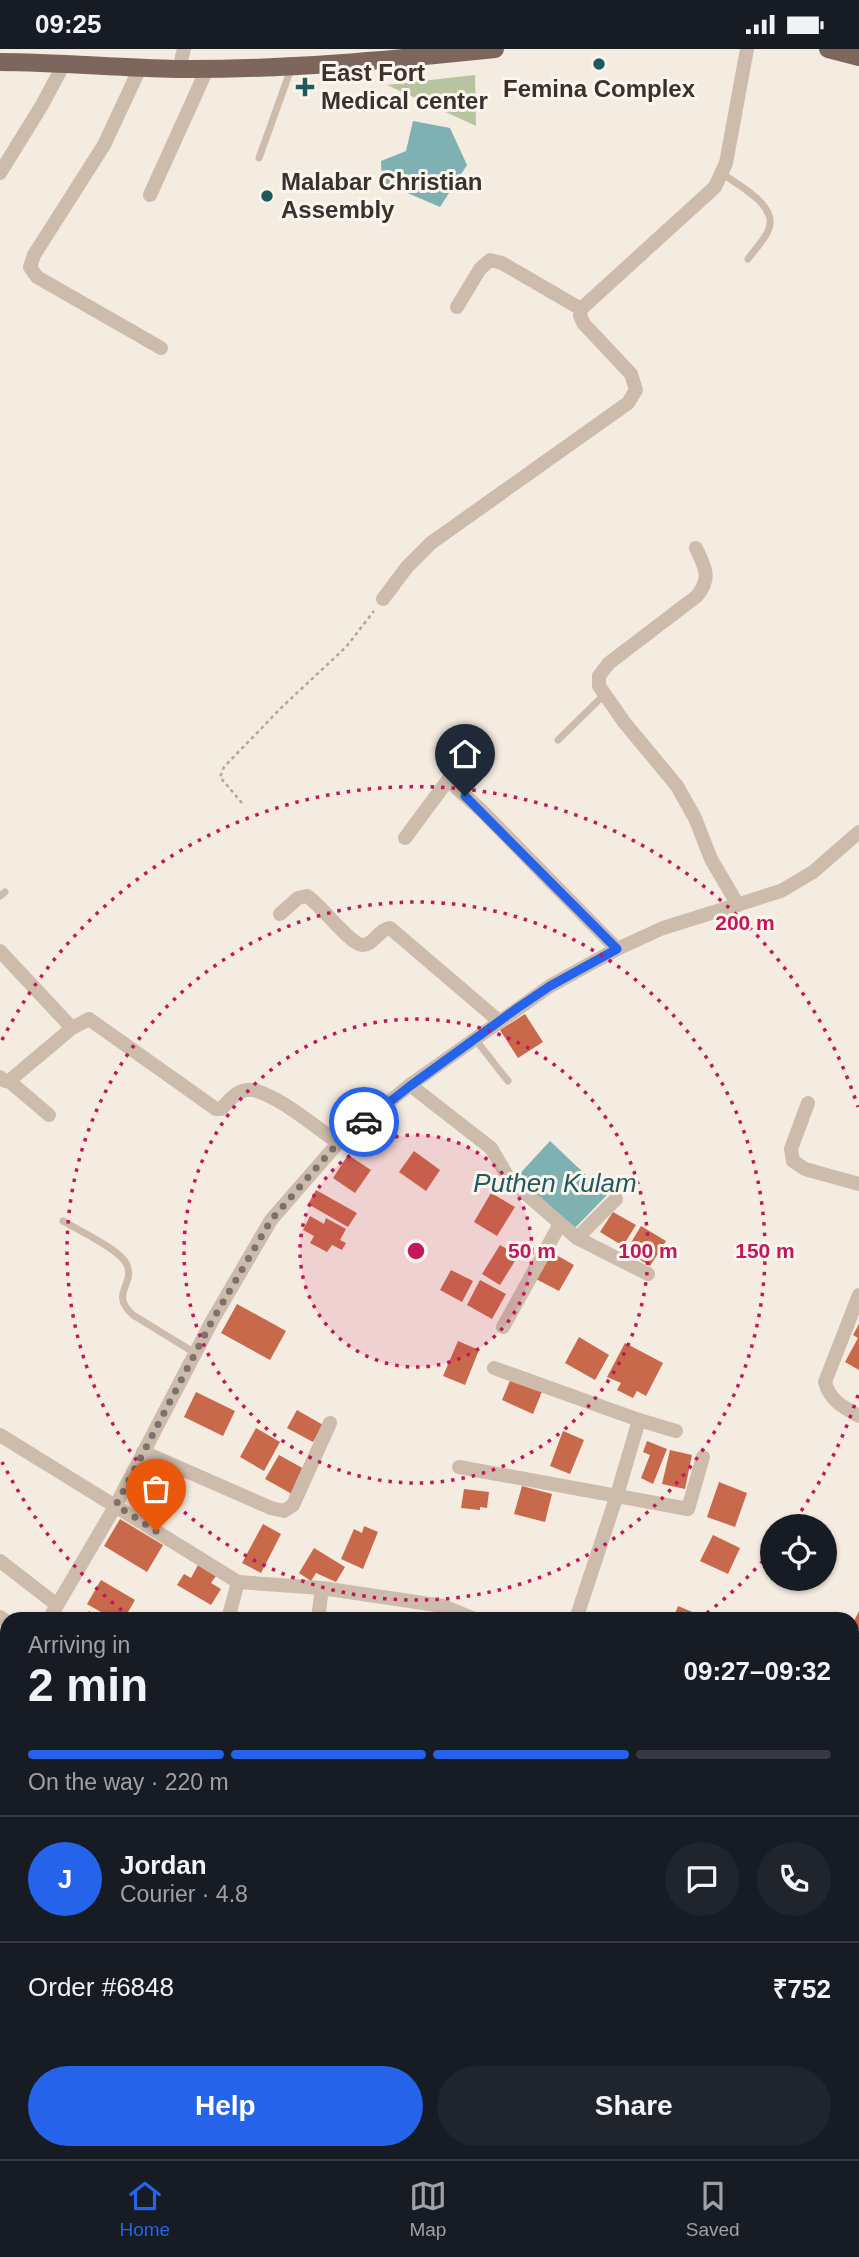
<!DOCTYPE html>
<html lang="en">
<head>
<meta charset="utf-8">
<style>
  body { margin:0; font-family:Arial,sans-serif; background:#20242c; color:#f1f3f6; height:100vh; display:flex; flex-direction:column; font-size:26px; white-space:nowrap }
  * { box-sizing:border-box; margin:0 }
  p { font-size:23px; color:#9ea1a6 }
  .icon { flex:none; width:38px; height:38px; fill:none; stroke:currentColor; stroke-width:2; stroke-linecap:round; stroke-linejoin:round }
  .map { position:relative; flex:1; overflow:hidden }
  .panel { position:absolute; left:0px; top:1563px; width:859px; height:548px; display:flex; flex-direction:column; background:#171b24; border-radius:21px 21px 0 0; box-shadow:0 2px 5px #0004 }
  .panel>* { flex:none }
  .controls { position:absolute; left:760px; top:1465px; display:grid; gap:14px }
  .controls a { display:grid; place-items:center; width:77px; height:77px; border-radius:50%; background:#171b24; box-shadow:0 2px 5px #0004; font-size:35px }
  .pin { position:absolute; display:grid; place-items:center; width:60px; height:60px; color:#fff; margin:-72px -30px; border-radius:50% 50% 50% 0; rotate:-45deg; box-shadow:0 0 7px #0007 }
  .pin .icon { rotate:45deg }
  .courier { position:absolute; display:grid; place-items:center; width:70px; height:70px; margin:-35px; border:5px solid #2563eb; border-radius:50%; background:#fff; color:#222; box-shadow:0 2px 9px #0007 }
  .summary em { font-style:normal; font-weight:700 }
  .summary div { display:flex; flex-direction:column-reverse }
  .summary { display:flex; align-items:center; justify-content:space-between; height:119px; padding:0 28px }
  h1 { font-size:46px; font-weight:700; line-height:52px }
  .bar { display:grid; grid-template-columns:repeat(4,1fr); gap:10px 7px; align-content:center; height:84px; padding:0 28px }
  .bar i { height:9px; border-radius:5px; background:#363941 }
  .bar .on { background:#2563eb }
  .bar p { grid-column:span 4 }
  .line { display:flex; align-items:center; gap:18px; padding:0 28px; border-top:2px solid #363941 }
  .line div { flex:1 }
  .round { display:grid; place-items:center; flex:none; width:74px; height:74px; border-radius:37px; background:#20242c }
  .primary-button { display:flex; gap:14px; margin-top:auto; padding:14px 28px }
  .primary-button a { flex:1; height:80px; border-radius:42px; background:#2563eb; color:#fff; font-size:28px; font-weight:700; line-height:80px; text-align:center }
  .primary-button a+a { background:#20242c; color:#f1f3f6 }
  .status { display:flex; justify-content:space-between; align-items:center; height:49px; padding:0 35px; background:#171b24; direction:ltr }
  .status svg { height:19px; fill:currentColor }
  .menu { display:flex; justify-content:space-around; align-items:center; height:98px; border-top:2px solid #363941; background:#171b24; font-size:19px; color:#9ea1a6 }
  .menu a { display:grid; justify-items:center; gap:4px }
  .menu .on { color:#2563eb }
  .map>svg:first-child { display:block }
  .green { fill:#b8c4a0 }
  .water { fill:#7fb0b2 }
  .building { fill:#c8694b }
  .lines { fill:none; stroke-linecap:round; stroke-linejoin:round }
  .path { stroke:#b9a596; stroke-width:2.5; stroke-dasharray:3.5 3.5; stroke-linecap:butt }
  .lane { stroke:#cdbbac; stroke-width:7 }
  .street { stroke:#cdbbac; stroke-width:14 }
  .primary { stroke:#7d675c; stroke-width:18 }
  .done { stroke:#7c716b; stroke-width:7; stroke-dasharray:0 12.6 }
  .route { stroke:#2563eb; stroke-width:9 }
  .ring { fill:none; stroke:#c2185b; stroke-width:3.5; stroke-dasharray:3.5 7 }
  .poi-dot { fill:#1f5a5e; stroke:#fbf5ee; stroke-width:2.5 }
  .labels { text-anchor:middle; stroke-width:6; stroke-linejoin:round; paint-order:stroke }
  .poi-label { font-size:24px; font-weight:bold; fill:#3b302b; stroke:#fbf5ee; text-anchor:start }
  .water-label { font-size:26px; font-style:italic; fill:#1f5a5e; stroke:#fbf5ee }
  .centre { fill:#c2185b; stroke:#fbf5ee; stroke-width:3.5 }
  .ring-label { font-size:21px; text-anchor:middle; font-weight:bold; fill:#c2185b; stroke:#fbf5ee; stroke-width:6; stroke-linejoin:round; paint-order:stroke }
</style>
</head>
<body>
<div class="status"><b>09:25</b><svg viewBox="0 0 49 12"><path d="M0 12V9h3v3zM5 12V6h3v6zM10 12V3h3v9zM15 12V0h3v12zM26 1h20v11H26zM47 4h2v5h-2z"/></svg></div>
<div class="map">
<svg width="859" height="2110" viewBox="0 0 859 2110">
  <rect width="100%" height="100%" fill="#f4ebe1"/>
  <!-- green -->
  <path class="green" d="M475,26L476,77L387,36Z"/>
  <!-- water -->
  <g class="water">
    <path d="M413,72L450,79L467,116L440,158L382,133L381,112L406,102Z"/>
    <path d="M550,1092L607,1146L571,1183L513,1132Z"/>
  </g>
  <!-- building -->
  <g class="building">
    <path d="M525,965L543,993L518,1009L500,981Z"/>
    <path d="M414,1102L440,1121L426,1142L399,1123Z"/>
    <path d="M348,1106L371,1121L355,1144L333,1129Z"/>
    <path d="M316,1141L357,1164L348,1178L308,1155Z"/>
    <path d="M491,1144L515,1158L497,1187L474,1173Z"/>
    <path d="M613,1163L636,1176L623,1197L600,1183Z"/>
    <path d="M310,1167L324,1175L326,1169L346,1180L340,1191L346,1194L342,1201L332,1196L327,1203L310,1194L314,1187L303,1181Z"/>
    <path d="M641,1177L666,1192L650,1217L626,1202Z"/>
    <path d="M500,1196L518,1207L500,1236L482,1225Z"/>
    <path d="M549,1202L574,1216L559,1242L534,1229Z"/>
    <path d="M451,1221L473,1232L462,1253L440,1241Z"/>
    <path d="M480,1231L506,1245L492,1270L467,1256Z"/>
    <path d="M237,1255L286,1282L270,1311L221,1284Z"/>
    <path d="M859,1275V1321L845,1313L858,1289L853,1286Z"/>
    <path d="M579,1288L609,1306L595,1331L565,1314Z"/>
    <path d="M458,1292L479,1301L465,1336L443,1327Z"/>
    <path d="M625,1294L663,1314L646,1347L637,1342L633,1349L617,1341L621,1334L607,1328Z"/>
    <path d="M512,1327L543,1340L533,1365L502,1351Z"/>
    <path d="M196,1343L235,1362L223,1387L184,1368Z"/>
    <path d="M297,1361L323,1376L313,1393L287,1379Z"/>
    <path d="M256,1379L280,1393L264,1422L240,1408Z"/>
    <path d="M563,1382L584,1391L570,1425L550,1417Z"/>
    <path d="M647,1392L667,1400L653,1435L641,1429L650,1406L643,1403Z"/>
    <path d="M670,1401L692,1406L685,1440L662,1435Z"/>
    <path d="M279,1406L306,1421L292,1445L265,1430Z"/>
    <path d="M719,1433L747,1444L735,1478L707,1468Z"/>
    <path d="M522,1437L552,1445L545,1473L514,1465Z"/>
    <path d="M464,1440L489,1443L487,1459L480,1458V1461L461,1459Z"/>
    <path d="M120,1470L163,1496L147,1523L104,1497Z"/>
    <path d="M263,1475L281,1485L261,1524L242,1514Z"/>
    <path d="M364,1477L378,1483L363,1520L341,1510L354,1480L362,1484Z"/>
    <path d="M713,1486L740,1499L728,1525L700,1512Z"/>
    <path d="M314,1499L345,1518L336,1533L316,1524L311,1532L299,1524Z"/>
    <path d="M198,1516L216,1527L211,1534L221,1540L211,1556L177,1536L184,1525L191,1529Z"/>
    <path d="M101,1531L135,1551L124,1570H113L87,1555Z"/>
    <path d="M678,1557L709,1570H673Z"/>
    <path d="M89,1562L103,1570H84Z"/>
    <path d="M859,1562V1580L852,1576Z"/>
    <path d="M852,1733L859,1737V1763L852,1760Z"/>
    <path d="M7,1766V1791L0,1787V1779Z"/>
    <path d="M67,2104H84L80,2110H63Z"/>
    <path d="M355,2104L363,2106L365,2104L376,2110H351Z"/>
    <path d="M387,2104H407L405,2107L410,2110H387L384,2108Z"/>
    <path d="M569,2104L570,2110H527V2107Z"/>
  </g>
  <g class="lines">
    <!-- path -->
    <path class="path" d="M242,754L220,728L224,718L282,658L346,598L374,562"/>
    <!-- lane -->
    <g class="lane">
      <path d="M259,109L292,17"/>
      <path d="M723,125C739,137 780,157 768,182C764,192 754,201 748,210"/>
      <path d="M558,691L604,646"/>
      <path d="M0,847L5,843"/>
      <path d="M475,990L508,1032"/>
      <path d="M63,1172C78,1181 121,1201 127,1216C135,1237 109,1244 133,1266L195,1304"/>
    </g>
    <!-- street -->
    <g class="street">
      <path d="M140,19L104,96L34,206L30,218L37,228L161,299"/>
      <path d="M179,20L184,0"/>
      <path d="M0,124L42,56L64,15"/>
      <path d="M150,146L208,18"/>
      <path d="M457,258L480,220L490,211L502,214L581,260"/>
      <path d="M696,499C705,519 712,528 697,547L609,614L599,627V637L624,673L677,737L695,769L711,810L738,856"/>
      <path d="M383,550L407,518L431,494L628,354L636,341L631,325L584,275L580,267L581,260L715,138L726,114L747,0"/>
      <path d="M448,731L483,763L617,900"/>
      <path d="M405,789L448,731L477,696"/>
      <path d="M280,865L298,849L307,847C321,856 350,895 362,896C373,897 379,880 390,879L499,972"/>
      <path d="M0,902L72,979"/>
      <path d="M0,1028L5,1032H9L72,979L89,970L216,1060H221C229,1052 236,1042 247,1041C268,1038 320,1081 338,1094"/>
      <path d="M9,1032L49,1066"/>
      <path d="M410,1036L491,1099L509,1130L577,1189L648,1225"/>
      <path d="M808,1054L791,1100L793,1112L805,1120L859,1135"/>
      <path d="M577,1189L616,1150"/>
      <path d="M859,1246L825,1333C830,1352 843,1358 859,1367"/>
      <path d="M503,1278L560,1175"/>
      <path d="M494,1319L639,1371"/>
      <path d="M0,1386L238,1533L322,1539L443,1557L474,1570"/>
      <path d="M143,1403L271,1459L284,1462L293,1456L330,1374"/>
      <path d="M459,1418L688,1460L703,1408"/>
      <path d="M0,1512L57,1556"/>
      <path d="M0,1568L7,1573"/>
      <path d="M49,1570L116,1456L212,1272L271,1171L338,1094L410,1036L550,937L617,900L663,879L781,842L813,823L859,783"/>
      <path d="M228,1570L238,1533"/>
      <path d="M318,1570L322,1539"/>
      <path d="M576,1570L617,1446L639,1371L676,1382"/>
      <path d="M0,1696L7,1670"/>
      <path d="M852,1717L859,1719"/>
      <path d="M0,1861L7,1864"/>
      <path d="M852,1965L859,1968"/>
      <path d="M583,2104V2110"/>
      <path d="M119,2110V2104"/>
    </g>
    <!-- primary -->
    <g class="primary">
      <path d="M828,0L859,8"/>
      <path d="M0,13C59,13 117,19 176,20C283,21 389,11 495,0"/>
    </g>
  </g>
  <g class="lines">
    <!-- done -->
    <path class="done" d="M156,1482L116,1456L212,1272L271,1171L338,1094L364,1073"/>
    <!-- route -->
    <path class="route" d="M364,1073L410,1037L516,960L550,937L617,900L465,747"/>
  </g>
  <!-- distance rings -->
  <circle cx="416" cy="1202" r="116" fill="#c2185b" fill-opacity=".12"/>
  <g class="ring">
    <circle cx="416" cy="1202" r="116"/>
    <circle cx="416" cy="1202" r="232"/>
    <circle cx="416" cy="1202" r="349"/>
    <path d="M858 1346A465 465 0 0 1 792 1475M770 1504A465 465 0 0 1 702 1568M130 1568A465 465 0 0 1 2 1413M2 991A465 465 0 0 1 858 1058"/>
  </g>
  <!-- markers -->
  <g class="poi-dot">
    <circle cx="599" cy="15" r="7"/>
    <path d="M301.5 27.5h7v7h7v7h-7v7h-7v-7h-7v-7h7z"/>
    <circle cx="267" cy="147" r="7"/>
  </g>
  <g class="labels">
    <!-- poi labels -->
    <g class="poi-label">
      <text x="321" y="32">East Fort<tspan x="321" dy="28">Medical center</tspan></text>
      <text x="599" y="48" text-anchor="middle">Femina Complex</text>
      <text x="281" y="141">Malabar Christian<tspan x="281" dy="28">Assembly</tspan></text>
    </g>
    <!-- water labels -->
    <g class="water-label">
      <text x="555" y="1143">Puthen Kulam</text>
    </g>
  </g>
  <circle cx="416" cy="1202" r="10" class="centre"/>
  <g class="ring-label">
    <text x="745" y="881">200 m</text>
    <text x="532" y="1209">50 m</text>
    <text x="648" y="1209">100 m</text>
    <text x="765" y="1209">150 m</text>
  </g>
</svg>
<div class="controls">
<a><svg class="icon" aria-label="locate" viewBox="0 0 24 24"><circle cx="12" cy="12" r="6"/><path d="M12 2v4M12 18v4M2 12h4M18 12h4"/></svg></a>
</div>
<div class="pin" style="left:156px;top:1482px;background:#ea580c"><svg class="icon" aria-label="bag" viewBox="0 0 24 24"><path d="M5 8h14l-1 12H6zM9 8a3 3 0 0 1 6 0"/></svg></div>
<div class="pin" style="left:465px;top:747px;background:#1f2937"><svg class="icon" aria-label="home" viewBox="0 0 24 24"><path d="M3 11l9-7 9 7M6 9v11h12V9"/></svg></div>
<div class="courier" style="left:364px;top:1073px"><svg class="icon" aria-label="car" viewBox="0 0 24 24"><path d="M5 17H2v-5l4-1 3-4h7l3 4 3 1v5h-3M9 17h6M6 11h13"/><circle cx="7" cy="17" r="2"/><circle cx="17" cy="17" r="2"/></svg></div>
<section class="panel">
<div class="summary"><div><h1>2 min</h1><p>Arriving in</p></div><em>09:27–09:32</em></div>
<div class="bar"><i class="on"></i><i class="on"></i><i class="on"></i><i></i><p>On the way · 220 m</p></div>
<div class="line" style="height:126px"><b class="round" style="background:#2563eb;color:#fff">J</b><div><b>Jordan</b><p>Courier · 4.8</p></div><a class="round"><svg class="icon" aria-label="chat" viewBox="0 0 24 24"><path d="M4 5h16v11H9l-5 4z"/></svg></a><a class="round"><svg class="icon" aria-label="phone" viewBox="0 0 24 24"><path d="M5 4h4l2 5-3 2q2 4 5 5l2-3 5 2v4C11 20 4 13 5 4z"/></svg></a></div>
<div class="line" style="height:91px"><div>Order #6848</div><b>₹752</b></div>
<div class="primary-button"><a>Help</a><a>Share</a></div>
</section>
</div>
<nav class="menu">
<a class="on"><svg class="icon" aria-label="home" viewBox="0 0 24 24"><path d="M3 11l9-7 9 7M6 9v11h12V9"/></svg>Home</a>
<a><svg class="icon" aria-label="map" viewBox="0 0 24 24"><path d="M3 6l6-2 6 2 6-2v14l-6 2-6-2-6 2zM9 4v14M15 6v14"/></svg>Map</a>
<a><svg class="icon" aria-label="saved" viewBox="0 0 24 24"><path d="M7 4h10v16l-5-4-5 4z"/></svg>Saved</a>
</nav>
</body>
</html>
